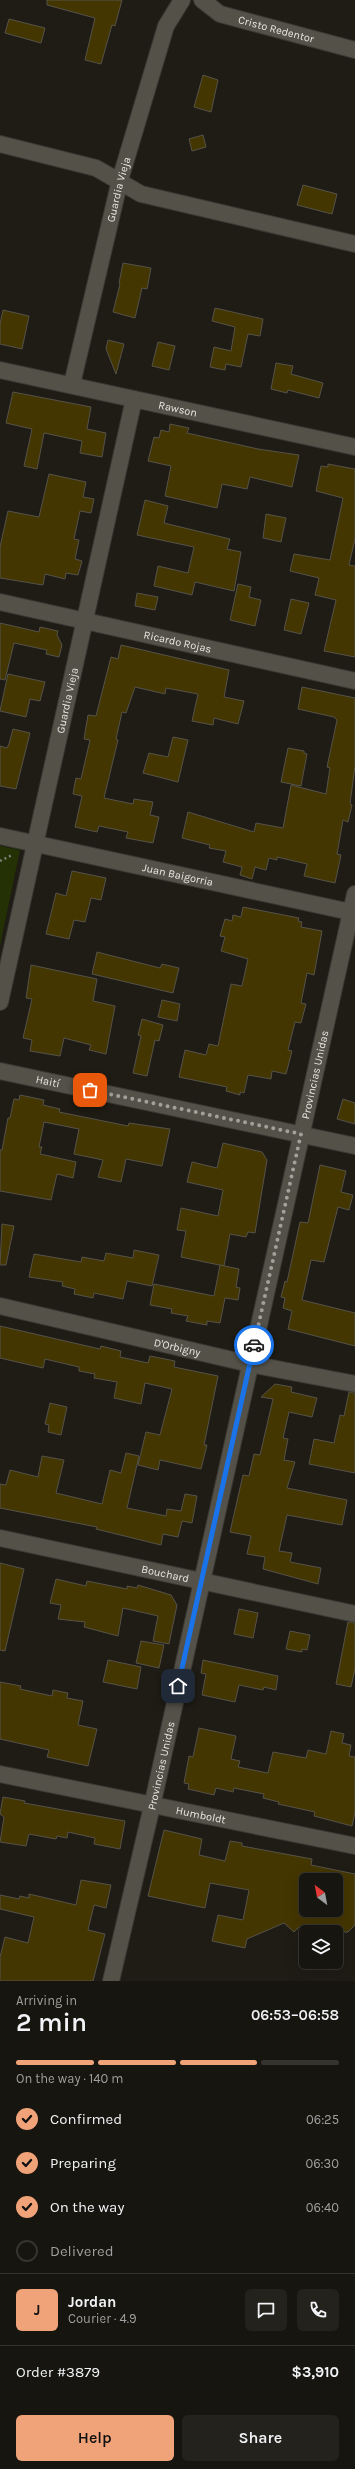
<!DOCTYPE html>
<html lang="en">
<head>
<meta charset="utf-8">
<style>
  body { margin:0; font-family:Karla,sans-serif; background:#23221d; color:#f1f3f6; height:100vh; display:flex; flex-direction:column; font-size:15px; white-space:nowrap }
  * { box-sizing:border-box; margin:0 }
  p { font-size:13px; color:#9e9f9e }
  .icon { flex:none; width:22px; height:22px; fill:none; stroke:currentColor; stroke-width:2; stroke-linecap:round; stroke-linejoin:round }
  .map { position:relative; height:1981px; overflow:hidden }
  .panel { display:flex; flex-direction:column; background:#16150f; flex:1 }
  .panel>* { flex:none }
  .needle { width:26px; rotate:328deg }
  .buttons { position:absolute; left:299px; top:1873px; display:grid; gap:8px }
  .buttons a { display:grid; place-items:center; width:44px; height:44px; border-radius:6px; background:#16150f; box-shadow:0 4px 16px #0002,0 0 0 1px #35342f; font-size:20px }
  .pin { position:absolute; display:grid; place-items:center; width:34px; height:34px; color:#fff; margin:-17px; border-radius:8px; box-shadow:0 2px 6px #0006 }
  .courier { position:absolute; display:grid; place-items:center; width:40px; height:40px; margin:-20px; border:3px solid #1a73e8; border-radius:50%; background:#fff; color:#222; box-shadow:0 1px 5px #0007 }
  .head em { font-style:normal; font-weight:600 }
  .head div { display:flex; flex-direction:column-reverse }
  .head { display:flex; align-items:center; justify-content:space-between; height:68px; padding:0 16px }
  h1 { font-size:26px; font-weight:600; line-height:30px }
  .bar { display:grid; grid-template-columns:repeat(4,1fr); gap:6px 4px; align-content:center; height:48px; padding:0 16px }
  .bar i { height:5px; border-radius:3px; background:#35342f }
  .bar .active { background:#f0a279 }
  .bar p { grid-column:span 4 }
  .line { display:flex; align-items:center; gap:10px; padding:0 16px; border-top:1px solid #35342f }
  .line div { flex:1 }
  .round { display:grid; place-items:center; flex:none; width:42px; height:42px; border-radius:6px; background:#23221d }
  ol { padding:0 16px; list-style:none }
  li { display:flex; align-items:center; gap:12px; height:44px }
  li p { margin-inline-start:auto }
  li .icon { padding:4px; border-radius:50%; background:#f0a279; color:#111; stroke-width:4 }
  li:last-child { color:#9e9f9e }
  li i { width:22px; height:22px; border:2px solid #35342f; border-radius:50% }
  .button { display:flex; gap:8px; margin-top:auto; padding:8px 16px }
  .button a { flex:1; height:46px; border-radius:6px; background:#f0a279; color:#111; font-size:16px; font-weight:600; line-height:46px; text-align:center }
  .button a+a { background:#23221d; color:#f1f3f6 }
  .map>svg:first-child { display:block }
  .green { fill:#233104 }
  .building { fill:#443600; stroke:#55524a; fill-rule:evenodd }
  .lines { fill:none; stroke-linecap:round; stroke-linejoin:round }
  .minor-casing { stroke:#3a3833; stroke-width:18 }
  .path { stroke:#7f7d77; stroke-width:2.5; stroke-dasharray:2 3; stroke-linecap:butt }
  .minor { stroke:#535148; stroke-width:16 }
  .done { stroke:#a2a09a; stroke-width:4; stroke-dasharray:0 7.2 }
  .route { stroke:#1a73e8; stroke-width:5 }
  .labels { text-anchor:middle; stroke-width:3; stroke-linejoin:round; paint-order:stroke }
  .street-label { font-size:11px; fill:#e9e7e2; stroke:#070704 }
</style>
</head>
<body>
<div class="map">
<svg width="355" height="1981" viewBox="0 0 355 1981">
  <rect width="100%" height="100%" fill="#1e1c14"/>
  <!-- green -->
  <path class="green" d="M0,846L20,850L0,946Z"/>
  <!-- building -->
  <g class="building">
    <path d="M47,0H122L115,26L112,25L101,64L85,60L95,18L47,5Z"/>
    <path d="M9,19L45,28L41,43L5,33Z"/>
    <path d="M203,75L218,80L211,112L194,107Z"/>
    <path d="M203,135L206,147L192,151L189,139Z"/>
    <path d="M303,185L337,194L332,214L297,205Z"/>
    <path d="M123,263L151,268L147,289L142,288L135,318L113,312L120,284L119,283Z"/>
    <path d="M215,308L263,319L260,336L248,334L241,367L226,364L225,370L210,367L214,347L231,351L235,327L212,321Z"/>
    <path d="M3,310L29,316L22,349L0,344V324Z"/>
    <path d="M108,340L124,344L116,374L106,349Z"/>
    <path d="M158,342L175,346L169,370L152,366Z"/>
    <path d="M276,363L293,366L291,374L323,383L319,398L288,390L287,393L271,389Z"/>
    <path d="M13,392L91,407L87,429L106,433L102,457L80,453L82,441L44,433L37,469L24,466L32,429L6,423Z"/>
    <path d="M170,424L189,428L187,433L258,449L299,455L292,487L250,477L247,489L222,484L217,508L165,496L171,466L148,461L154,437L159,438L161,430L169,432Z"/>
    <path d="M328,464L355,469V539L349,565L355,566V657L324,651L336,600L315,595L319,578L290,571L294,554L330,560L343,498L316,491L321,466L328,467Z"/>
    <path d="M49,474L86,482L83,497L94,499L91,513L80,511L74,539L79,540L75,559L82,561L78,575L66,573L65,579L45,574L43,585L0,578V547L8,511L39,517Z"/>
    <path d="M145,500L168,506L164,523L230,539L227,549L241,552L234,591L195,582L192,595L154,586L158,566L188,573L194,547L137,535Z"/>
    <path d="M266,514L286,518L281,542L263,538Z"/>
    <path d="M238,584L251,587L249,597L261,600L255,626L230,620Z"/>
    <path d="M137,593L158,597L155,610L135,606Z"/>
    <path d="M291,599L309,603L301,634L284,630Z"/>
    <path d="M0,623L39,632L40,627L58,631L57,635L62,645L59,657L46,654L47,650L14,643L5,680L0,679Z"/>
    <path d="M121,645L229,670L224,697L244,701L238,724L214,718L213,725L192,721L198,694L166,688L165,694L135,687L126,713L122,712L116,739L118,740L104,798L133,804L134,799L153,802L150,815L159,817L153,843L126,838L128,832L99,826L97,832L75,827L82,796L73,794L76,778L81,779L90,740L84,739L88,715L96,716L111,657L118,659Z"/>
    <path d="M8,674L45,682L40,701L30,699L26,717L0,711Z"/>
    <path d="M302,687L355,698V766L350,804L352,805L348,822L343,820L337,854L341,855L335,883L304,876L307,864L277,857V860L269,858L266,870L255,867L252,879L240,875L242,867L223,862L226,851L209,848L210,845L182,838L188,812L254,832L256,823L283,828L291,785L326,794L330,768L327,767L337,720L334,717L298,709Z"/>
    <path d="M13,729L30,733L16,789L0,786V746L7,748L9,744Z"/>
    <path d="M173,737L188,740L178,782L143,773L149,753L168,757Z"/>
    <path d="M288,748L304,751V753L307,754L301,786L281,782Z"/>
    <path d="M72,871L106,878L101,900L91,898L85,922L74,920L69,939L46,934L56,893L66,896Z"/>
    <path d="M243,907L299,918L298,921L302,922L301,927L322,931L314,975L307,973L301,1003L306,1004L301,1023L295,1022L288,1050L292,1051L286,1074L272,1071L271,1079L248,1075L244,1093L240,1092V1095L226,1091L227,1087L179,1077L185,1050L206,1055L209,1044L218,1046L231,984L242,986L248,959L221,951L225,937L220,936L225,919L232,921L233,915L241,917Z"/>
    <path d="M97,952L160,968L162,964L179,968L173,993L92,974Z"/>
    <path d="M31,965L97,979L93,1001L115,1006L106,1054L89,1050L91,1045L64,1038L60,1056L30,1051L32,1040L23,1038L32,999L26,998Z"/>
    <path d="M162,1000L180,1004L177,1021L158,1017Z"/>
    <path d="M142,1019L163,1025L159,1041L155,1040L147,1076L133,1073L141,1036L138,1035Z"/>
    <path d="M20,1095L44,1100L43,1105L60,1109L59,1112L128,1126L129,1123L170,1129L162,1166L126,1159L121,1182L98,1177L103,1160L74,1154L79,1129L44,1122L39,1147H42L40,1154L76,1162L73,1178L57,1174L51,1200L0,1191V1150H2L8,1118H10L14,1099L19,1100Z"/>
    <path d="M343,1099L355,1103V1124L337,1119Z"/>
    <path d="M223,1143L262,1152L267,1160L255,1233L248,1232L246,1237L230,1234L224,1266L181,1257L186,1231L177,1230L181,1208L218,1216L223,1190L187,1182L192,1162L217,1168Z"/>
    <path d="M320,1165L346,1171L341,1192L353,1195L349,1210L338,1207L324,1262L311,1260L302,1300L355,1313V1346L288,1329L292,1311L283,1308L285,1298L281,1297L285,1281L287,1282L300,1222L308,1223Z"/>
    <path d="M2,1224L14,1226L6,1265H0Z"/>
    <path d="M134,1250L159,1255L152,1286L127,1281L123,1299L94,1293L93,1298L74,1294L75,1289L62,1286L63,1282L29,1277L34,1254L81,1262L82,1257L104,1261L106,1253L133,1258Z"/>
    <path d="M220,1265L239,1269L236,1287L240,1288L238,1300L225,1298L220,1323L207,1321V1325L186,1321L188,1316L171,1313L172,1309L150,1305L154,1284L214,1296Z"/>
    <path d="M0,1326L100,1349L101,1346L121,1351L120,1357L148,1363L150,1356L175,1361L174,1367L218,1376L204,1445H207L201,1469L160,1460L158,1470L138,1465L146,1432L160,1435L172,1389L145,1383L141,1404L114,1398L117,1382L94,1378L95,1374L79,1371V1367L45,1359L43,1368L0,1358Z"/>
    <path d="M275,1384L292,1387L291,1392L317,1398L312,1417L289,1412L283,1438L288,1439L284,1460L295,1462L287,1488L347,1500L342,1525L287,1515L279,1551L292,1553L290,1562L321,1568L318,1584L263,1569L265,1557L247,1554L251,1536L230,1532L243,1475L249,1476L254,1454L260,1455L273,1399L261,1397Z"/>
    <path d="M349,1392L355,1393V1473L309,1464L314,1439L334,1443L340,1415L344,1416Z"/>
    <path d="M50,1403L67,1407L61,1435L48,1432L49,1425L45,1424Z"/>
    <path d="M126,1453L139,1456L127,1508L166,1516L167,1509L181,1511L185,1494L197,1496L192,1523L182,1521L178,1537L163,1534L161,1545L96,1529L97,1527L0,1508V1484L6,1485L10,1470L38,1477L42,1456L64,1460L56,1493L102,1504L110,1470L121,1473Z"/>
    <path d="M0,1563L24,1569L5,1651L0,1650Z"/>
    <path d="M56,1579L86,1586L87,1581L127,1589V1586L137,1588L138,1585L171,1595L177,1605L169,1644L153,1641L158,1616L123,1608L118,1636L84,1627L85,1622L58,1619L61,1605L50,1603Z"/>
    <path d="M239,1609L258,1613L253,1638L234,1634Z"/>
    <path d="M348,1622L355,1623V1669L351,1687L336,1684Z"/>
    <path d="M290,1631L310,1635L307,1650L302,1649V1652L286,1649Z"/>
    <path d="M141,1641L164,1645L159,1668L136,1663Z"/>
    <path d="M108,1660L141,1667L137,1689L103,1682Z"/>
    <path d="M203,1660L278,1676L276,1690L264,1687L263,1690L239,1685L235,1702L202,1695L206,1674L201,1673Z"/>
    <path d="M0,1682L21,1686L20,1689L52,1696L53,1690L68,1693L67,1698L83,1701L78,1725L97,1729L88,1766L47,1757L49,1750L0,1739Z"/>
    <path d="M199,1728L236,1736L231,1759L240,1761L238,1767L268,1773L273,1752L306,1758L308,1750L326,1754L331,1731L344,1734L342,1743L351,1745L349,1756L355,1757V1812L352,1826L314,1816L315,1812L278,1804L279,1802L263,1798L264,1794L234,1788L233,1792L216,1788L214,1795L188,1789L189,1784L184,1783L189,1756L193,1757Z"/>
    <path d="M3,1797L25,1801L24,1803L125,1821L120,1849L94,1844L95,1838L68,1832L67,1838L57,1836L56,1839L29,1834L26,1846L0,1842L4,1817L0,1814Z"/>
    <path d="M164,1830L202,1839L199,1855L225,1861L230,1841L242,1843V1846L312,1859L311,1865L355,1874V1925L348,1932H305L299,1927L294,1932L284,1923L247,1939L245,1948L212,1941L218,1915L243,1920L249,1890L210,1883L205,1908L148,1896ZM306,1880H336V1910H302Z"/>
    <path d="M81,1880L111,1885L106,1908L94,1905L88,1930L105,1934L93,1981H0V1957L5,1937L28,1943L34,1917L0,1909V1895L19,1899L20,1896L29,1898V1894L76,1905Z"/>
  </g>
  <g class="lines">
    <!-- minor casing -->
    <g class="minor-casing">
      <g id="minor">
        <path id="s1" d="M202,0L220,14L355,50"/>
        <path d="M0,144L96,168L141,194L355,244"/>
        <path id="s2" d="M0,370L355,447"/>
        <path id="s3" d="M72,384L120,180L166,26L182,0"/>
        <path id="s4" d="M0,602L355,681"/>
        <path id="s5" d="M0,836L355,913"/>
        <path id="s6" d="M0,1002L134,399"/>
        <path id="s7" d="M0,1071L355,1146"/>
        <path id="s8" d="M0,1306L250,1364L355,1384"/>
        <path id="s9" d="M0,1538L355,1614"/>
        <path id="s10" d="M0,1774L355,1846"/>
        <path id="s11" d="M111,1981L152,1806L355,894"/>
      </g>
    </g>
    <!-- path -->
    <path class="path" d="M0,861L12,855"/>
    <!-- minor -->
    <use href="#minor" class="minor"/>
  </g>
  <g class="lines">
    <!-- done -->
    <path class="done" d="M90,1090L301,1134L254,1345"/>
    <!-- route -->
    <path class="route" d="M178,1686L254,1345"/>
  </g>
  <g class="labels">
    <!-- street labels -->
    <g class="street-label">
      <text dy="4" stroke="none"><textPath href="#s1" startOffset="81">Cristo Redentor</textPath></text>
      <text dy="4" stroke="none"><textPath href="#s3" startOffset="200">Guardia Vieja</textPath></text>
      <text dy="4" stroke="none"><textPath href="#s2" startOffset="182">Rawson</textPath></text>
      <text dy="4" stroke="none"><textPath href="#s4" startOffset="182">Ricardo Rojas</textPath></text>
      <text dy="4" stroke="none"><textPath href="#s6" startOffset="309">Guardia Vieja</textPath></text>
      <text dy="4" stroke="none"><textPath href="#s5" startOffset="182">Juan Baigorria</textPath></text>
      <text dy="4" stroke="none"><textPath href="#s11" startOffset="929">Provincias Unidas</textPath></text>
      <text dy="4" stroke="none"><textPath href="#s7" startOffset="49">Haití</textPath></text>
      <text dy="4" stroke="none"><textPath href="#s8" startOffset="182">D'Orbigny</textPath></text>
      <text dy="4" stroke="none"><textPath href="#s9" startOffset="169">Bouchard</textPath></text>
      <text dy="4" stroke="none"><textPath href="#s11" startOffset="221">Provincias Unidas</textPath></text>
      <text dy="4" stroke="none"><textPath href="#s10" startOffset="205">Humboldt</textPath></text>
    </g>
  </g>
</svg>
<div class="buttons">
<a><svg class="needle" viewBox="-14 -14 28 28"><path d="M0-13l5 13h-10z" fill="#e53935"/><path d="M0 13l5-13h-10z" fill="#9e9f9e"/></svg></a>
<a><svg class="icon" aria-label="layers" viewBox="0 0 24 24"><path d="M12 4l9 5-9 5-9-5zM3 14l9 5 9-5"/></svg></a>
</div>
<div class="pin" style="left:90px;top:1090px;background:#ea580c"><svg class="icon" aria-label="bag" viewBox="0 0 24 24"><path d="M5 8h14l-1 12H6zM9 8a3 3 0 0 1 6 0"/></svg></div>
<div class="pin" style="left:178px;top:1686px;background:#1f2937"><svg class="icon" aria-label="home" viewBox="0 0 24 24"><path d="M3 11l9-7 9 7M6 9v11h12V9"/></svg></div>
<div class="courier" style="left:254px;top:1345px"><svg class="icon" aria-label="car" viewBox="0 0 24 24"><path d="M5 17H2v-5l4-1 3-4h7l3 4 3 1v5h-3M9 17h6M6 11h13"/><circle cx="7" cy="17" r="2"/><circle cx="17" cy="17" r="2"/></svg></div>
</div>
<section class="panel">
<div class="head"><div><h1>2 min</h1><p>Arriving in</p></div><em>06:53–06:58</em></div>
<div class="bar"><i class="active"></i><i class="active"></i><i class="active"></i><i></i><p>On the way · 140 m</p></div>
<ol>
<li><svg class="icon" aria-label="check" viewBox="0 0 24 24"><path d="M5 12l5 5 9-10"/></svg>Confirmed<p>06:25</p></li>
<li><svg class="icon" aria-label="check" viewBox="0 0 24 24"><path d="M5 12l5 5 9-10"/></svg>Preparing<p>06:30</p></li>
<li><svg class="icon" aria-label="check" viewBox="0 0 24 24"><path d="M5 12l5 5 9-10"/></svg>On the way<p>06:40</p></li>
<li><i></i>Delivered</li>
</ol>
<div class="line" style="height:72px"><b class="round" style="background:#f0a279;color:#111">J</b><div><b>Jordan</b><p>Courier · 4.9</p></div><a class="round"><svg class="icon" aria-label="chat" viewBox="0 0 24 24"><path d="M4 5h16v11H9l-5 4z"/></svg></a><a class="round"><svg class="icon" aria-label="phone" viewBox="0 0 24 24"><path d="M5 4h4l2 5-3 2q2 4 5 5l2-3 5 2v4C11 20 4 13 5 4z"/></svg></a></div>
<div class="line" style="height:52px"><div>Order #3879</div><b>$3,910</b></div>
<div class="button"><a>Help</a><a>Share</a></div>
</section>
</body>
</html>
